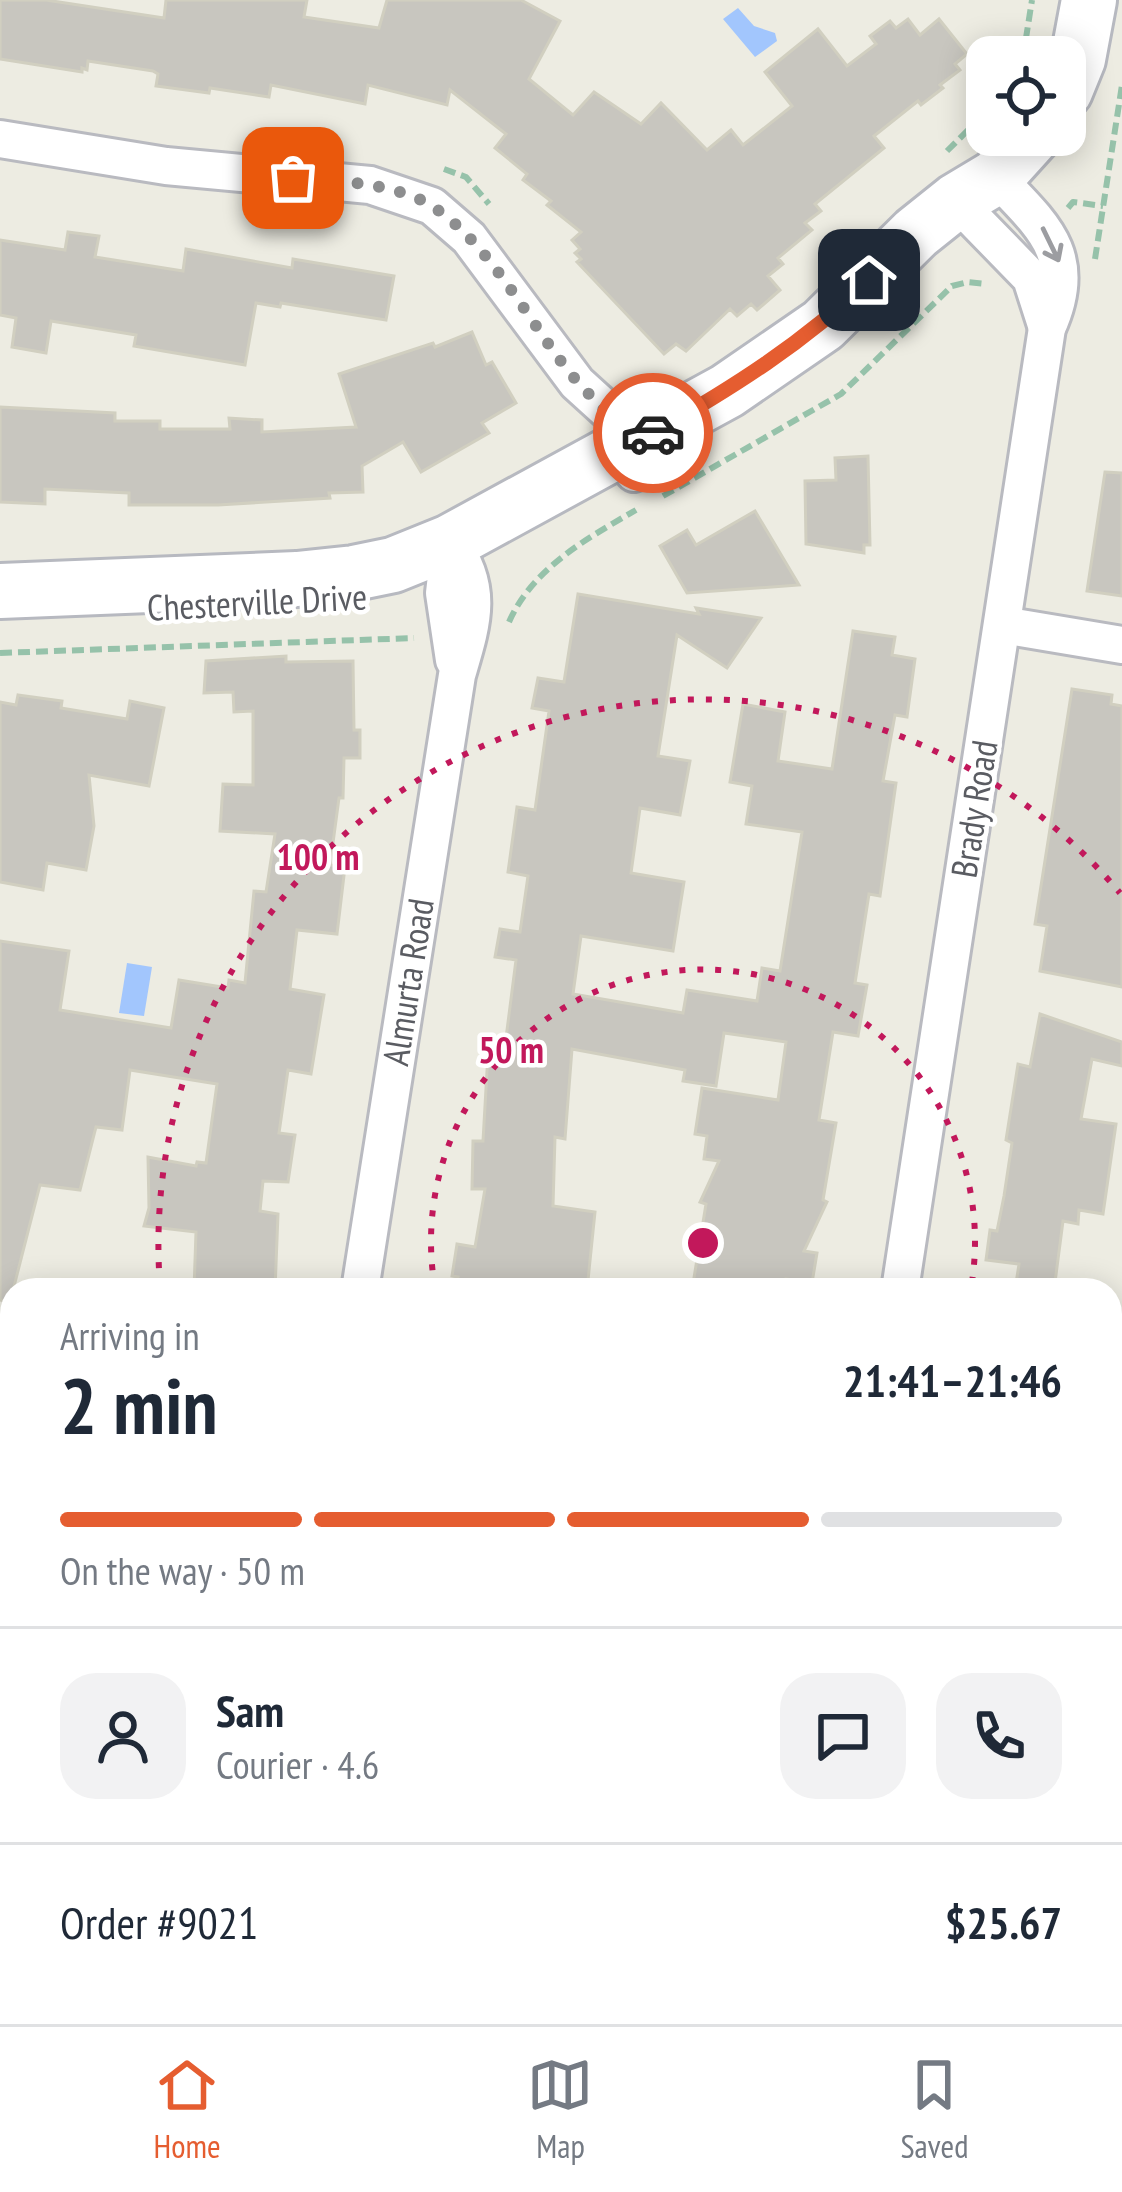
<!DOCTYPE html>
<html lang="en">
<head>
<meta charset="utf-8">
<style>
  body { margin:0; font-family:"PT Sans Narrow",sans-serif; background:#f2f2f3; color:#1f2937; height:100vh; display:flex; flex-direction:column; font-size:45px; white-space:nowrap }
  * { box-sizing:border-box; margin:0 }
  p { font-size:39px; color:#747a83 }
  .icon { flex:none; width:66px; height:66px; fill:none; stroke:currentColor; stroke-width:2; stroke-linecap:round; stroke-linejoin:round }
  .map { position:relative; flex:1; overflow:hidden }
  .drawer { position:absolute; left:0px; top:1278px; width:1122px; height:747px; display:flex; flex-direction:column; background:#fff; border-radius:36px 36px 0 0; box-shadow:0 6px 30px #0003 }
  .drawer>* { flex:none }
  .tools { position:absolute; left:966px; top:36px; display:grid; gap:24px }
  .tools a { display:grid; place-items:center; width:120px; height:120px; border-radius:24px; background:#fff; box-shadow:0 6px 30px #0003; font-size:60px }
  .pin { position:absolute; display:grid; place-items:center; width:102px; height:102px; color:#fff; margin:-51px; border-radius:24px; box-shadow:0 6px 18px #0006 }
  .courier { position:absolute; display:grid; place-items:center; width:120px; height:120px; margin:-60px; border:9px solid #e55d30; border-radius:50%; background:#fff; color:#222; box-shadow:0 3px 15px #0007 }
  .summary em { font-style:normal; font-weight:600 }
  .summary div { display:flex; flex-direction:column-reverse }
  .summary { display:flex; align-items:center; justify-content:space-between; height:204px; padding:0 60px }
  h1 { font-size:78px; font-weight:600; line-height:90px }
  .bar { display:grid; grid-template-columns:repeat(4,1fr); gap:18px 12px; align-content:center; height:144px; padding:0 60px }
  .bar i { height:15px; border-radius:9px; background:#e0e1e3 }
  .bar .active { background:#e55d30 }
  .bar p { grid-column:span 4 }
  .line { display:flex; align-items:center; gap:30px; padding:0 60px; border-top:3px solid #e0e1e3 }
  .line div { flex:1 }
  .round { display:grid; place-items:center; flex:none; width:126px; height:126px; border-radius:36px; background:#f2f2f3 }
  .tab-bar { display:flex; justify-content:space-around; align-items:center; height:168px; border-top:3px solid #e0e1e3; background:#fff; font-size:33px; color:#747a83 }
  .tab-bar a { display:grid; justify-items:center; gap:6px }
  .tab-bar .active { color:#e55d30 }
  .map>svg:first-child { display:block }
  .green { fill:#bee4c5 }
  .water { fill:#a2c6fd }
  .building { fill:#c8c6bf; stroke:#d1cfc0; stroke-width:3 }
  .lines { fill:none; stroke-linecap:round; stroke-linejoin:round }
  .lane-casing { stroke:#b9bac0; stroke-width:24 }
  .street-casing { stroke:#b9bac0; stroke-width:42 }
  .secondary-casing { stroke:#b7b9c0; stroke-width:60 }
  .path { stroke:#96c2aa; stroke-width:6; stroke-dasharray:12 6; stroke-linecap:butt }
  .lane { stroke:#fff; stroke-width:18 }
  .street { stroke:#fff; stroke-width:36 }
  .secondary { stroke:#fff; stroke-width:54 }
  .oneway { stroke:#9c9da1 }
  .done { stroke:#8d8e8f; stroke-width:12; stroke-dasharray:0 21.6 }
  .route { stroke:#e55d30; stroke-width:15 }
  .ring { fill:none; stroke:#c2185b; stroke-width:6; stroke-dasharray:6 12 }
  .labels { text-anchor:middle; stroke-width:9; stroke-linejoin:round; paint-order:stroke }
  .street-label { font-size:36px; fill:#5a5c62; stroke:#fff }
  .centre { fill:#c2185b; stroke:#fff; stroke-width:6 }
  .ring-label { font-size:36px; text-anchor:middle; font-weight:bold; fill:#c2185b; stroke:#fff; stroke-width:9; stroke-linejoin:round; paint-order:stroke }
</style>
</head>
<body>
<div class="map">
<svg width="1122" height="2024" viewBox="0 0 1122 2024">
  <rect width="100%" height="100%" fill="#edece2"/>
  <!-- green -->
  <path class="green" d="M1110,1462L1122,1464V2024H829L830,2013H1110Z"/>
  <!-- water -->
  <g class="water">
    <path d="M738,8L754,26L775,33L777,41L755,57L723,19Z"/>
    <path d="M127,963L152,967L144,1016L119,1013Z"/>
  </g>
  <!-- building -->
  <g class="building">
    <path d="M0,0H46L164,18L166,0H307L304,17L379,28L387,0H521L560,21L529,79L573,115L594,92L641,124L661,103L707,150L731,130L743,145L792,106L765,72L818,29L847,66L876,44L870,36L890,21L896,28L908,19L920,35L939,19L967,54L955,64L960,70L940,85L943,88L921,105L918,101L874,136L884,148L815,204L821,211L805,223L812,230L778,258L783,264L768,276L780,290L757,310L751,304L737,316L730,309L686,351L676,344L664,354L577,262L581,259L575,253L580,249L572,240L581,232L547,205L551,201L523,180L527,174L495,148L506,134L450,90L447,105L368,85L365,104L271,85L269,97L210,88L209,93L156,86L158,74L153,71L88,61L87,70L82,68V72L0,59Z"/>
    <path d="M68,232L99,236L95,257L183,271L186,249L292,268L293,259L394,276L386,320L281,303L280,307L256,303L245,365L134,346L136,335L51,321L46,353L12,347L16,318L0,315V240L65,250Z"/>
    <path d="M472,332L486,365L492,362L516,403L482,423L489,433L421,472L403,442L362,466L363,492L329,493L330,498L218,505H129V493L45,489V504L0,502V407L115,413V421H160V429H230L229,418L262,420V432L356,427L339,374L433,343L435,347Z"/>
    <path d="M868,456L870,545H864V553L806,544L805,481L836,480L835,458Z"/>
    <path d="M1105,472L1122,473V596L1087,591Z"/>
    <path d="M755,511L799,585L687,593L660,546L687,530L696,545Z"/>
    <path d="M578,594L699,614L696,608L761,618L727,668L677,635L658,756L690,761L680,815L640,808L631,873L684,882L673,951L581,936L573,994L683,1013L687,990L757,1001L762,968L780,971L802,832L746,824L752,786L730,782L743,704L785,712L778,761L832,769L853,631L895,637L892,655L915,659L907,717L895,715L883,781L896,783L880,896L869,894L855,983L867,985L858,1036L833,1032L819,1120L836,1123L823,1200L827,1202L804,1251L817,1253L812,1283L786,1279L784,1290H692L706,1204L700,1202L719,1161L704,1159L707,1136L695,1134L702,1088L778,1100L786,1042L724,1033L716,1086L683,1081L685,1070L572,1049L565,1139L555,1137L553,1206L595,1212L587,1290H454L458,1277L452,1276L457,1244L475,1247L485,1189H472L473,1141H483L489,1036L506,1038L516,960L495,957L500,929L520,932L528,876L508,872L517,807L535,810L549,711L532,708L538,678L564,682Z"/>
    <path d="M286,656V662L353,661L354,730H360V758H344L343,798H339L330,865L345,867L337,934L297,930L290,989L324,995L311,1074L288,1070L279,1133L295,1135L288,1182L263,1181L260,1211L278,1214L275,1290H194L196,1232L144,1226L149,1208L148,1157L196,1166L197,1162L206,1163L217,1084L130,1070L122,1130L96,1127L80,1190L40,1185L10,1302L0,1300V941L69,951L60,1010L171,1028L179,980L228,988L229,980L245,983L254,891L266,892L275,834L220,831L223,784L253,785V711L234,712L233,692L204,693L206,661Z"/>
    <path d="M1072,689L1112,695L1111,704L1122,706V987L1040,971L1047,926L1035,924Z"/>
    <path d="M18,695L62,701L61,708L127,719L130,701L164,708L149,786L89,775L94,826L86,870L47,863L43,890L0,882V702L16,705Z"/>
    <path d="M1040,1014L1122,1042V1066L1092,1059L1081,1119L1116,1124L1103,1214L1079,1210L1078,1224L1063,1221L1054,1290H1015L1019,1264L986,1260L990,1230L997,1231L1004,1196L1012,1143L1006,1140L1018,1064L1030,1067Z"/>
  </g>
  <g class="lines">
    <!-- lane casing -->
    <g class="lane-casing">
      <path id="lane" d="M1043,2013V2024"/>
    </g>
    <!-- street casing -->
    <g class="street-casing">
      <g id="street">
        <path d="M0,139L166,166L370,185L432,206L469,238L577,383L610,413L631,445L634,473"/>
        <path d="M956,201L1031,278L1047,328"/>
        <path d="M450,542L444,593L454,660"/>
        <path d="M1003,625L1122,645"/>
        <path d="M360,1290L457,675C472,624 485,588 450,542"/>
        <path d="M900,1290L1047,328C1080,256 1044,227 996,177"/>
        <path d="M0,1648L12,1650"/>
        <path d="M245,2024L247,2013"/>
        <path d="M787,2024L789,2013"/>
      </g>
    </g>
    <!-- secondary casing -->
    <g class="secondary-casing">
      <g id="secondary">
        <path d="M1065,91L1078,59L1089,0"/>
        <path d="M0,591L297,579L354,573L393,565L450,542L727,391L823,325L916,233L956,201L996,177L1034,135"/>
      </g>
    </g>
    <!-- path -->
    <g class="path">
      <path d="M1023,57L1032,0"/>
      <path d="M947,151L987,111"/>
      <path d="M444,169L466,177L489,204"/>
      <path d="M1068,208L1073,202L1103,206"/>
      <path d="M1095,259L1122,85"/>
      <path d="M663,496L841,394L952,286L968,282L987,284"/>
      <path d="M509,622C533,568 586,539 636,510"/>
      <path d="M0,653L414,638"/>
      <path d="M1110,1526L1122,1561"/>
      <path d="M0,1606L12,1608"/>
      <path d="M1110,1640L1122,1629"/>
      <path d="M1110,1641L1122,1657"/>
      <path d="M1110,1707L1122,1700"/>
      <path d="M1110,1887L1122,1882"/>
      <path d="M1080,2013V2024"/>
      <path d="M286,2024L288,2013"/>
    </g>
    <!-- lane -->
    <use href="#lane" class="lane"/>
    <!-- street -->
    <use href="#street" class="street"/>
    <!-- secondary -->
    <use href="#secondary" class="secondary"/>
  </g>
  <!-- one-way arrows -->
  <defs><path id="oneway-shaft" d="M-6 0H5M1.5-3L5.5 0L1.5 3" fill="none" stroke-width="1.6" stroke-linecap="round" stroke-linejoin="round" transform="scale(3)"/></defs>
  <use class="oneway" href="#oneway-shaft" transform="translate(1051 245) rotate(64)"/>
  <g class="lines">
    <!-- done -->
    <path class="done" d="M293,178C333,181 375,182 412,196C475,221 521,308 560,360C582,391 611,412 631,445L653,433"/>
    <!-- route -->
    <path class="route" d="M653,433C731,389 805,342 869,280"/>
  </g>
  <!-- distance rings -->
  <g class="ring">
    <path d="M435 1288A272 272 0 1 1 971 1288"/>
    <path d="M160 1286A545 545 0 0 1 1120 893"/>
  </g>
  <g class="labels">
    <!-- street labels -->
    <g class="street-label">
      <text transform="translate(257 602) rotate(-3)" y="13">Chesterville Drive</text>
      <text transform="translate(974 809) rotate(-81)" y="13">Brady Road</text>
      <text transform="translate(408 982) rotate(-81)" y="13">Almurta Road</text>
    </g>
  </g>
  <circle cx="703" cy="1243" r="18" class="centre"/>
  <g class="ring-label">
    <text x="318" y="870">100 m</text>
    <text x="511" y="1063">50 m</text>
  </g>
</svg>
<div class="tools">
<a><svg class="icon" aria-label="locate" viewBox="0 0 24 24"><circle cx="12" cy="12" r="6"/><path d="M12 2v4M12 18v4M2 12h4M18 12h4"/></svg></a>
</div>
<div class="pin" style="left:293px;top:178px;background:#ea580c"><svg class="icon" aria-label="bag" viewBox="0 0 24 24"><path d="M5 8h14l-1 12H6zM9 8a3 3 0 0 1 6 0"/></svg></div>
<div class="pin" style="left:869px;top:280px;background:#1f2937"><svg class="icon" aria-label="home" viewBox="0 0 24 24"><path d="M3 11l9-7 9 7M6 9v11h12V9"/></svg></div>
<div class="courier" style="left:653px;top:433px"><svg class="icon" aria-label="car" viewBox="0 0 24 24"><path d="M5 17H2v-5l4-1 3-4h7l3 4 3 1v5h-3M9 17h6M6 11h13"/><circle cx="7" cy="17" r="2"/><circle cx="17" cy="17" r="2"/></svg></div>
<section class="drawer">
<div class="summary"><div><h1>2 min</h1><p>Arriving in</p></div><em>21:41–21:46</em></div>
<div class="bar"><i class="active"></i><i class="active"></i><i class="active"></i><i></i><p>On the way · 50 m</p></div>
<div class="line" style="height:216px"><a class="round"><svg class="icon" aria-label="person" viewBox="0 0 24 24"><circle cx="12" cy="8" r="4"/><path d="M4 21q1-7 8-7t8 7"/></svg></a><div><b>Sam</b><p>Courier · 4.6</p></div><a class="round"><svg class="icon" aria-label="chat" viewBox="0 0 24 24"><path d="M4 5h16v11H9l-5 4z"/></svg></a><a class="round"><svg class="icon" aria-label="phone" viewBox="0 0 24 24"><path d="M5 4h4l2 5-3 2q2 4 5 5l2-3 5 2v4C11 20 4 13 5 4z"/></svg></a></div>
<div class="line" style="height:156px"><div>Order #9021</div><b>$25.67</b></div>
</section>
</div>
<nav class="tab-bar">
<a class="active"><svg class="icon" aria-label="home" viewBox="0 0 24 24"><path d="M3 11l9-7 9 7M6 9v11h12V9"/></svg>Home</a>
<a><svg class="icon" aria-label="map" viewBox="0 0 24 24"><path d="M3 6l6-2 6 2 6-2v14l-6 2-6-2-6 2zM9 4v14M15 6v14"/></svg>Map</a>
<a><svg class="icon" aria-label="saved" viewBox="0 0 24 24"><path d="M7 4h10v16l-5-4-5 4z"/></svg>Saved</a>
</nav>
</body>
</html>
